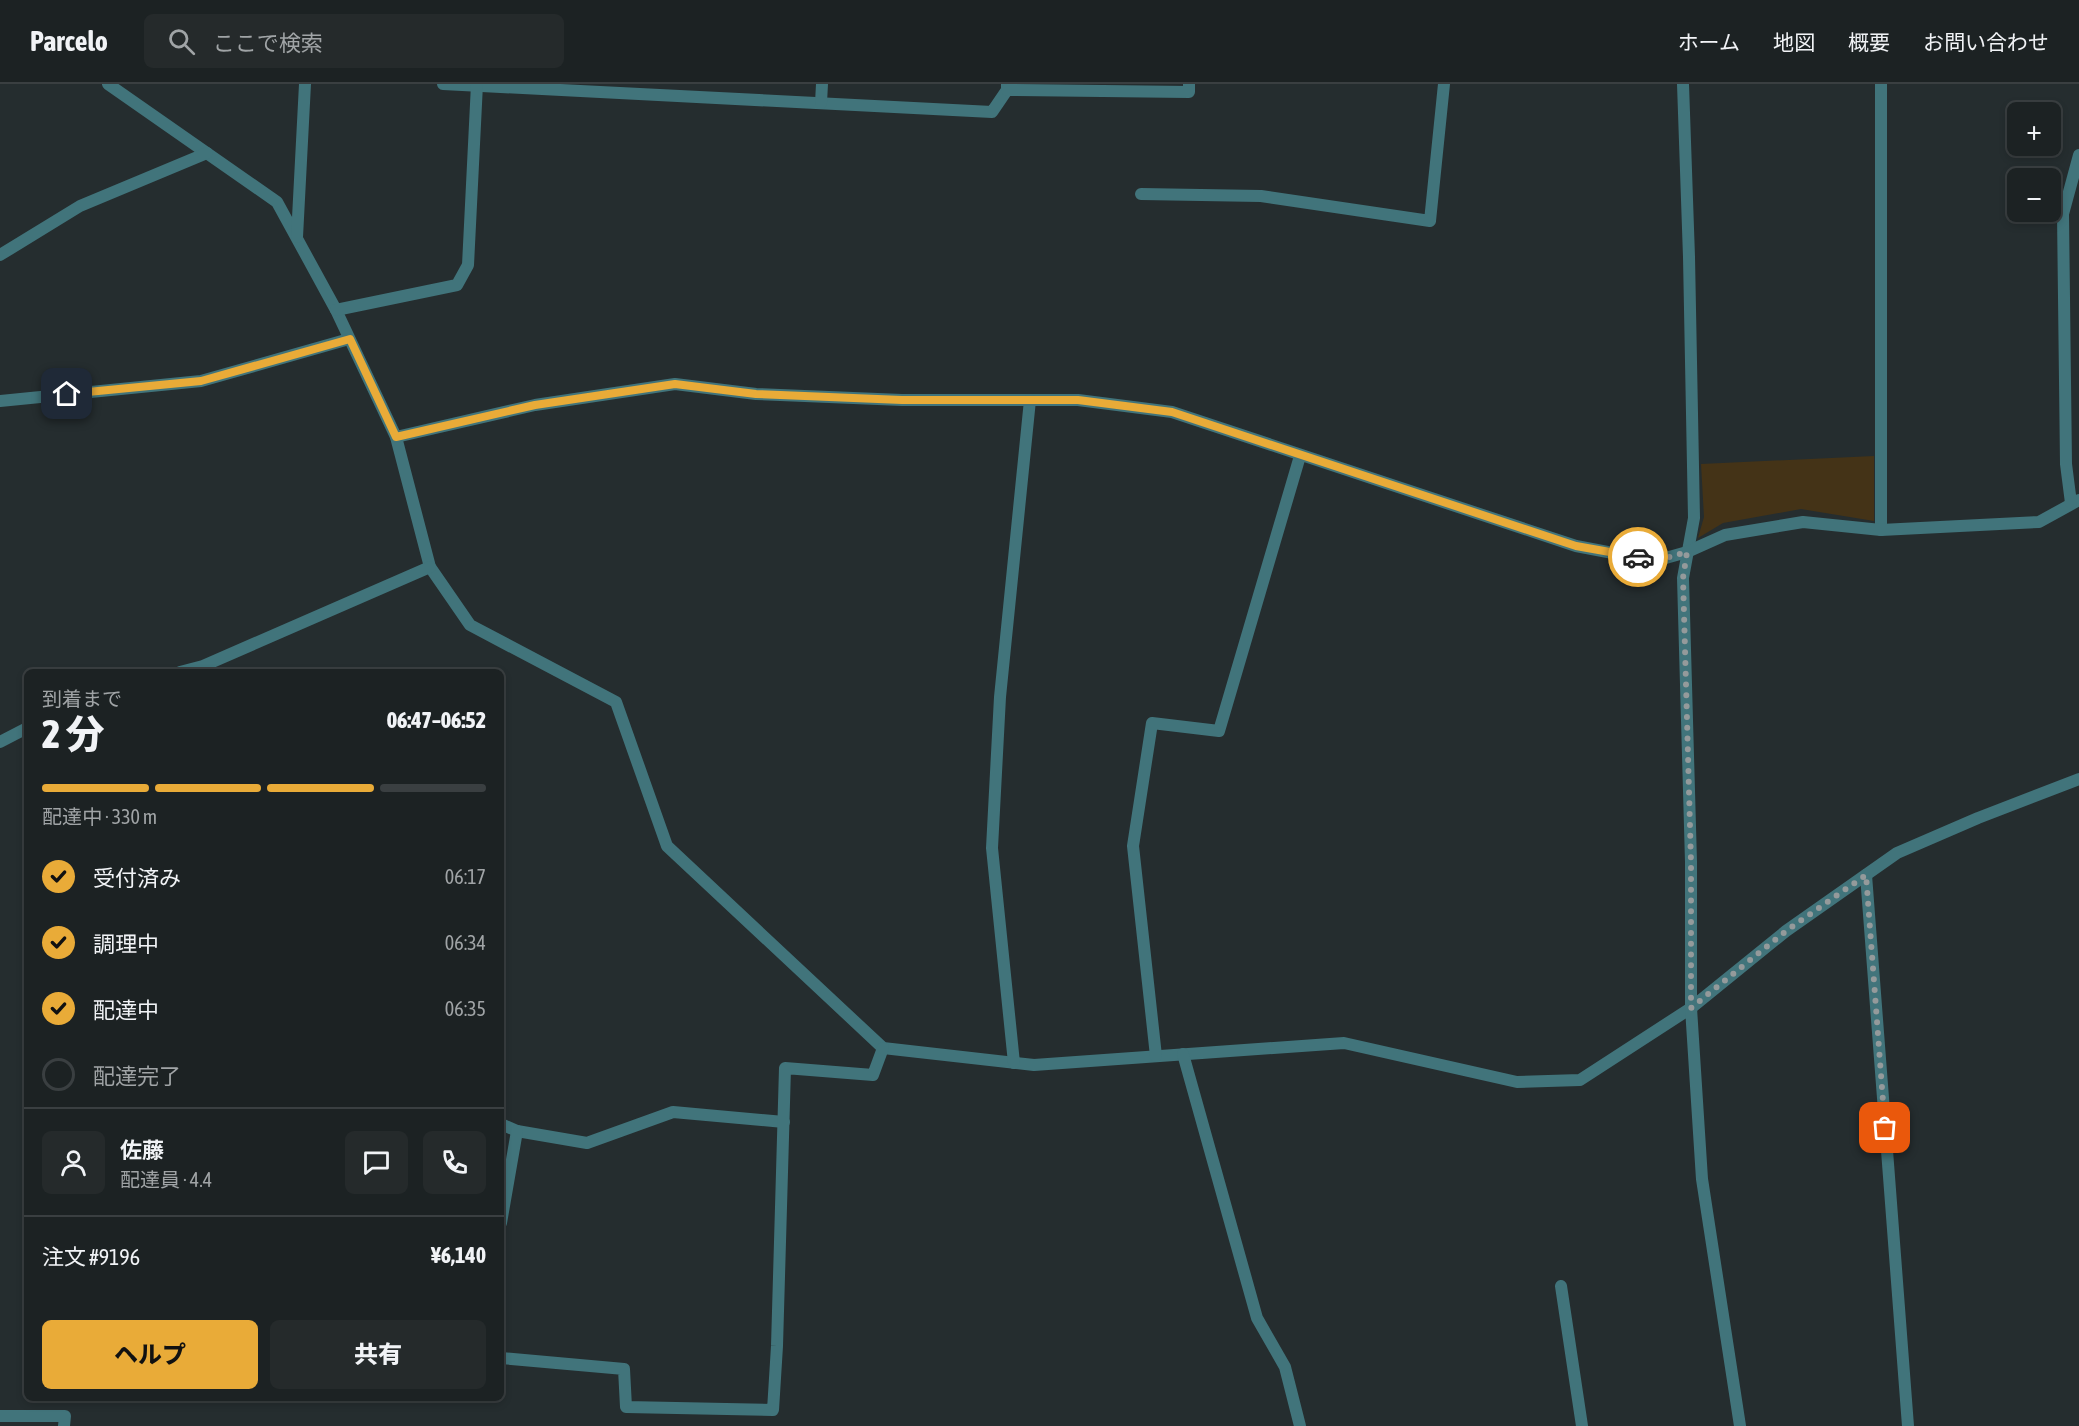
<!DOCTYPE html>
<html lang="ja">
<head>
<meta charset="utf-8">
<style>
  body { margin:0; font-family:"Asap Condensed","Noto Sans JP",sans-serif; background:#252a2b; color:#f1f3f6; height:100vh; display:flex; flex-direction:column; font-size:22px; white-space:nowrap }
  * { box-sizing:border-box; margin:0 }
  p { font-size:20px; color:#a0a4a6 }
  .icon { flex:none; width:33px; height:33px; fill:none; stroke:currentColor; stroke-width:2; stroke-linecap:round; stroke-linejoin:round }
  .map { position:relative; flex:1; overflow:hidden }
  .details { position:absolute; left:24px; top:585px; width:480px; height:732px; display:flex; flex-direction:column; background:#1c2223; border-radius:9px; box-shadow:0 3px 9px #0003,0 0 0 2px #3a3f41 }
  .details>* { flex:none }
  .controls { position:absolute; left:2007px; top:18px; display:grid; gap:12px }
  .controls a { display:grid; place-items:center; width:54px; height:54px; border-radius:9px; background:#1c2223; box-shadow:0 3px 9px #0003,0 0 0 2px #3a3f41; font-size:30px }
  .pin { position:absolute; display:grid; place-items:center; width:51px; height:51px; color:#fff; margin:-26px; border-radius:12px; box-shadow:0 3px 9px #0006 }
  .courier { position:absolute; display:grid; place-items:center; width:60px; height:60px; margin:-30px; border:4px solid #e9ab38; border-radius:50%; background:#fff; color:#222; box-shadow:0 2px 8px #0007 }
  .summary em { font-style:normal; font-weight:800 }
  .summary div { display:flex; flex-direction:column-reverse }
  .summary { display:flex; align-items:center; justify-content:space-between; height:102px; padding:0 18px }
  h1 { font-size:39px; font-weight:800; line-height:45px }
  .bar { display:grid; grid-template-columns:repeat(4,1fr); gap:9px 6px; align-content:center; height:72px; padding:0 18px }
  .bar i { height:8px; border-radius:4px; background:#3a3f41 }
  .bar .current { background:#e9ab38 }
  .bar p { grid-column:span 4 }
  .line { display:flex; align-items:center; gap:15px; padding:0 18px; border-top:2px solid #3a3f41 }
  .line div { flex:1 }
  .round { display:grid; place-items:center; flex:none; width:63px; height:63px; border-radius:9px; background:#252a2b }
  ol { padding:0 18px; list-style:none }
  li { display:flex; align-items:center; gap:18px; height:66px }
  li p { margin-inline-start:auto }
  li .icon { padding:6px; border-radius:50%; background:#e9ab38; color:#111; stroke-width:4 }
  li:last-child { color:#a0a4a6 }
  li i { width:33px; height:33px; border:3px solid #3a3f41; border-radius:50% }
  .primary-button { display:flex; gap:12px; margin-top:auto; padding:12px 18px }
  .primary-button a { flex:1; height:69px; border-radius:9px; background:#e9ab38; color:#111; font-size:24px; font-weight:800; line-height:69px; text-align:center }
  .primary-button a+a { background:#252a2b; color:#f1f3f6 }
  header { display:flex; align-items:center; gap:36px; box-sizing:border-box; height:84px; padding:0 30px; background:#1c2223; border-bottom:2px solid #3a3f41 }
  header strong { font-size:28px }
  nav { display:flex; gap:33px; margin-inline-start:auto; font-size:21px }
  .search { width:420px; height:54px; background:#252a2b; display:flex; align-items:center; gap:15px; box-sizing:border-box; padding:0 21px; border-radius:9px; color:#a0a4a6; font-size:22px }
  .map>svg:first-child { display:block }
  .green { fill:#443317 }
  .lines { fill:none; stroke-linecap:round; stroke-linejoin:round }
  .lane { stroke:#41747b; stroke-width:12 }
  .street { stroke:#41747b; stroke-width:12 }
  .done { stroke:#949a9b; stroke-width:6; stroke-dasharray:0 10.8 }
  .route { stroke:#e9ab38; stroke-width:8 }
</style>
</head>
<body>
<header>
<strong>Parcelo</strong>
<div class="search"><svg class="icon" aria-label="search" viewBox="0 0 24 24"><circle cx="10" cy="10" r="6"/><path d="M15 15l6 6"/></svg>ここで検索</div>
<nav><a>ホーム</a><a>地図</a><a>概要</a><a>お問い合わせ</a></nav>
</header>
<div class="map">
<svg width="2079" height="1342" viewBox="0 0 2079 1342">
  <rect width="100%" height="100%" fill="#252d2f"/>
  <!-- green -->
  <path class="green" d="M1874,372V437L1801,425L1723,439L1698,454L1704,433L1701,380Z"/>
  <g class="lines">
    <!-- lane -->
    <path class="lane" d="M1866,791L1908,1342"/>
    <!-- street -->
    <g class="street">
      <path d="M108,0L277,118L336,226L396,353L430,483L470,541L616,618L667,762L883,964L1034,981L1344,959L1517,998L1580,996L1691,924L1786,847L1897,769L1978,734L2079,695"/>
      <path d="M443,0L992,28L1007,6V0"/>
      <path d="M1683,0L1689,173L1694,434L1683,494L1691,778V924L1702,1095L1740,1342"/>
      <path d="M1881,0V446"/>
      <path d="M1007,6L1189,8V0"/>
      <path d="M821,19L822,0"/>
      <path d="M1141,110L1261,112L1430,137L1444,0"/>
      <path d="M297,153L305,0"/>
      <path d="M0,171L80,122L207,69"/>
      <path d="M336,226L457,201L468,181L477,0"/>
      <path d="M0,317L201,297L349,255"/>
      <path d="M396,353L535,321L675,300L756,310L902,316H1078L1172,328L1576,462L1655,477L1687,468L1725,451L1803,438L1881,446L2039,438L2079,416"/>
      <path d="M2071,419L2066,380L2063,130L2079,71"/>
      <path d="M180,588L203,582L430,483"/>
      <path d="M0,658L27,644"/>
      <path d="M1183,970L1257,1234L1285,1283L1300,1342"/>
      <path d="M1156,972L1133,762L1152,639L1219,647L1300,372"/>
      <path d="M1014,979L992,764L1000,613L1030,316"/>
      <path d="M501,1040L517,1047L587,1059L673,1028L784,1038"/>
      <path d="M501,1139L517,1047"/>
      <path d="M1561,1202L1582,1342"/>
      <path d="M501,1274L624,1285L626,1323L773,1326L777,1262L785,984L873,991L883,964"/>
      <path d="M0,1332H65L64,1342"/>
    </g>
  </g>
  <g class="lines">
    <!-- done -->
    <path class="done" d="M1638,473L1655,477L1687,468L1683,494L1691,778V924L1786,847L1866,791L1885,1044"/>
    <!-- route -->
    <path class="route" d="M67,310L201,297L350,255L396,353L535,321L675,300L756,310L902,316H1078L1172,328L1576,462L1638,473"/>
  </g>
</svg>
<div class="controls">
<a>+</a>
<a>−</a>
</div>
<div class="pin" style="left:1885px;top:1044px;background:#ea580c"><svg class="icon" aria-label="bag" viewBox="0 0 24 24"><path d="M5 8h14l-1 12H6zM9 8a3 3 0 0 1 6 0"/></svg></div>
<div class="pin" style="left:67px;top:310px;background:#1f2937"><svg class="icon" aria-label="home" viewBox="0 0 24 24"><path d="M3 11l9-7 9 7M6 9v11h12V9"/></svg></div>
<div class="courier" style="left:1638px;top:473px"><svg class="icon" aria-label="car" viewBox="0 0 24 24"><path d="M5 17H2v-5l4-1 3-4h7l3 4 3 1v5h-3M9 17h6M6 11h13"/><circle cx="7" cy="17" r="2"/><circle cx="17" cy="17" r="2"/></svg></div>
<section class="details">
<div class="summary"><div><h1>2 分</h1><p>到着まで</p></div><em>06:47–06:52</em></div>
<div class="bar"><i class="current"></i><i class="current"></i><i class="current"></i><i></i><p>配達中 · 330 m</p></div>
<ol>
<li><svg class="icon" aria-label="check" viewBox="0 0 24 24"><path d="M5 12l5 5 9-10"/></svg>受付済み<p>06:17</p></li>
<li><svg class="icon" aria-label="check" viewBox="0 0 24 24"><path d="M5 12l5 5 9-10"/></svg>調理中<p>06:34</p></li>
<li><svg class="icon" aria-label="check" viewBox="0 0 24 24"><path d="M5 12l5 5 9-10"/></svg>配達中<p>06:35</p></li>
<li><i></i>配達完了</li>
</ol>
<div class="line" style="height:108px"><a class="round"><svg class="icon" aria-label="person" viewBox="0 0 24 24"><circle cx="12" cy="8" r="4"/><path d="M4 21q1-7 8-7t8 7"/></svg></a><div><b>佐藤</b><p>配達員 · 4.4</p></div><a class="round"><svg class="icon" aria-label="chat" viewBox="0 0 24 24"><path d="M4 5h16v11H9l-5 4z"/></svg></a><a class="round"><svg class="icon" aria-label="phone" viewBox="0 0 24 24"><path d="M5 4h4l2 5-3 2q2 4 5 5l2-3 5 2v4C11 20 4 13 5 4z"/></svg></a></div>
<div class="line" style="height:78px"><div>注文 #9196</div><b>¥6,140</b></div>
<div class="primary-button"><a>ヘルプ</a><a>共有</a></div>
</section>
</div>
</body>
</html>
